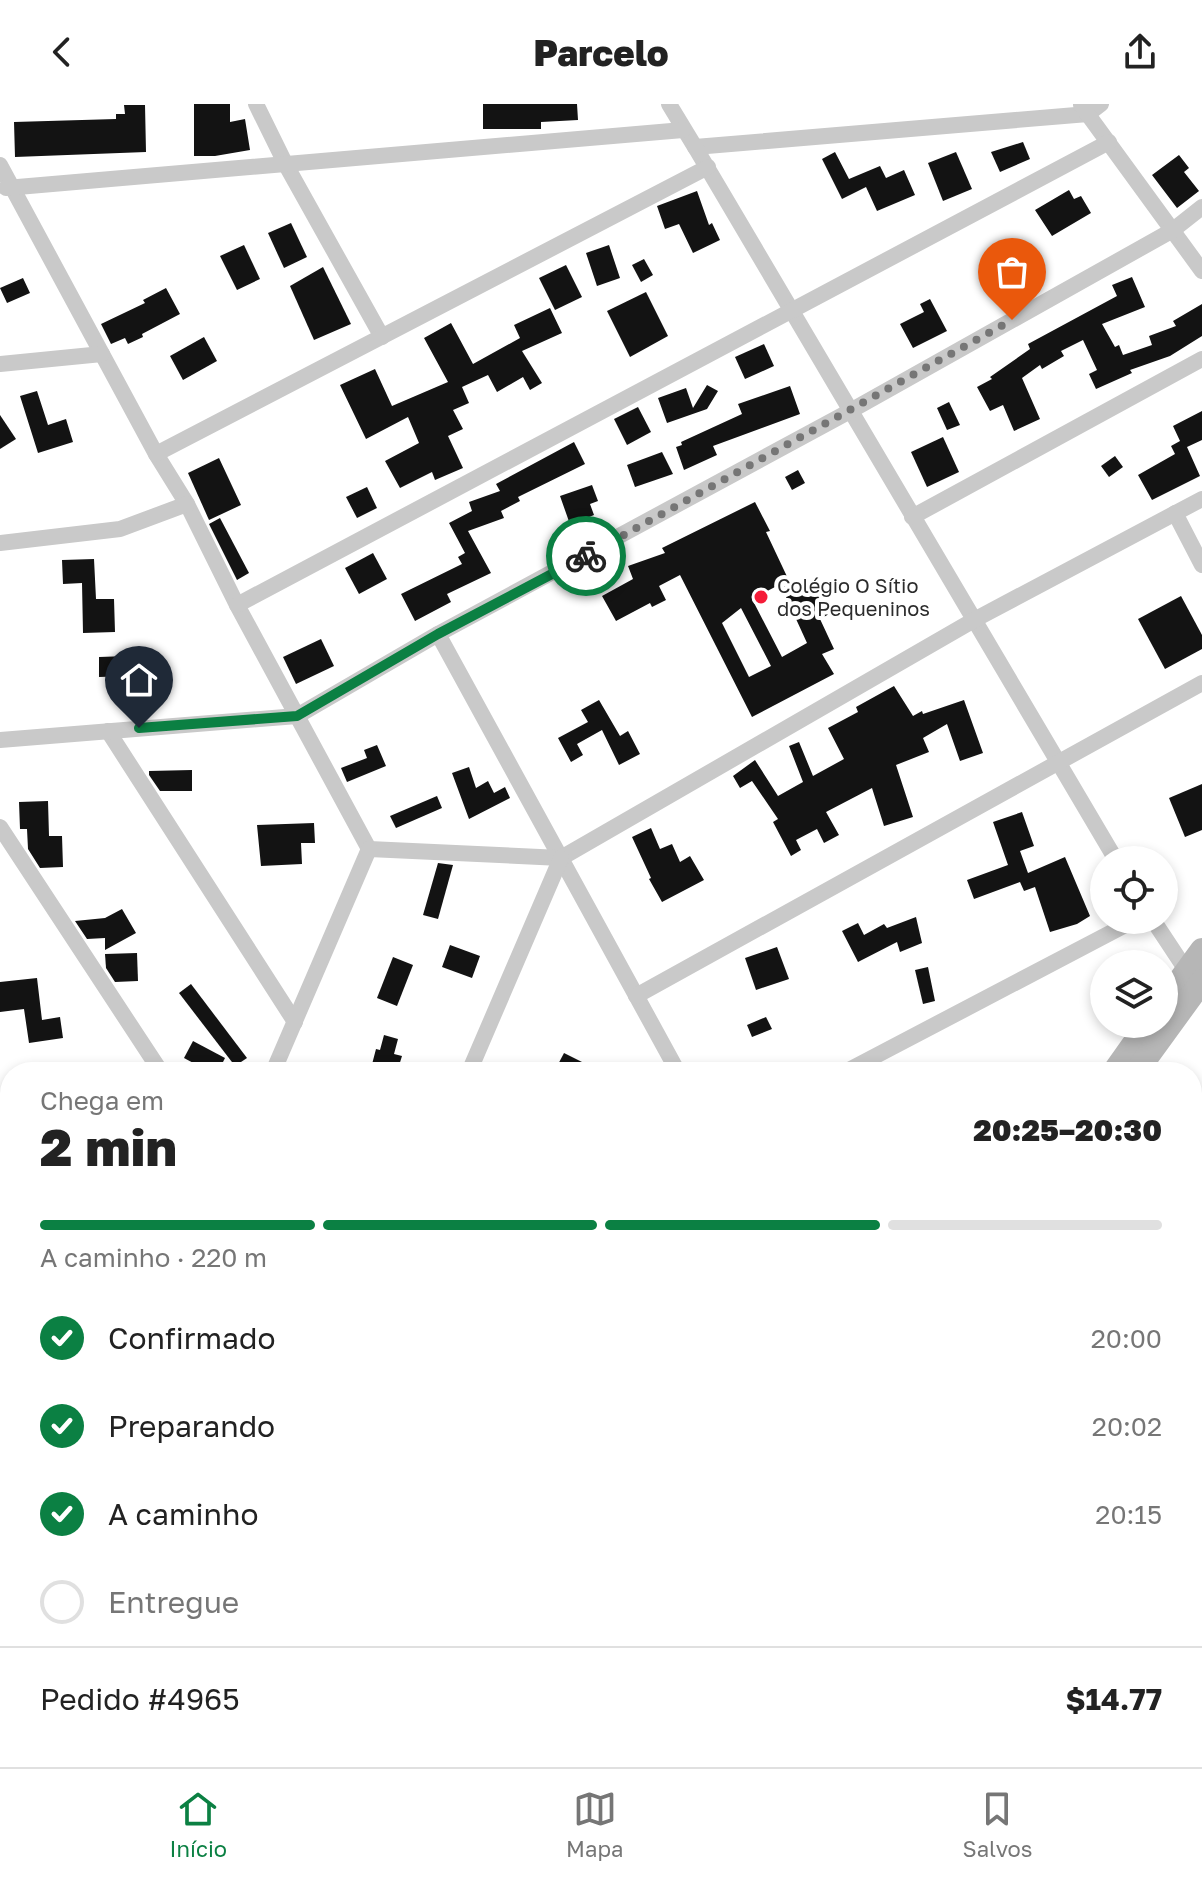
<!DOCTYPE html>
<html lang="pt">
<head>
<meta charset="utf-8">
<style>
  body { margin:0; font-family:"Golos Text",sans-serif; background:#f6f6f6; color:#222; height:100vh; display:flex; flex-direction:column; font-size:30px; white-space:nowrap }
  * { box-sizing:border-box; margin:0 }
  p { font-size:26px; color:#767676 }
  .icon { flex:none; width:44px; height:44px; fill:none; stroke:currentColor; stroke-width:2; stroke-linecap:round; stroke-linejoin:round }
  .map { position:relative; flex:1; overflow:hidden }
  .sheet { position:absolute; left:0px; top:958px; width:1202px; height:706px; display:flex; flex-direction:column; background:#fff; border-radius:32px 32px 0 0; box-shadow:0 4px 12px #0003 }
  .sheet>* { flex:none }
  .tools { position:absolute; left:1090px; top:742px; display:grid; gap:16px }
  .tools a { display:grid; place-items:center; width:88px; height:88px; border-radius:50%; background:#fff; box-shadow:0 4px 12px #0003; font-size:40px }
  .pin { position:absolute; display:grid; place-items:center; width:68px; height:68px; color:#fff; margin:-82px -34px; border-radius:50% 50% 50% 0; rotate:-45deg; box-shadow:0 0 8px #0007 }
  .pin .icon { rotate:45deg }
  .courier { position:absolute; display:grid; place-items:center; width:80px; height:80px; margin:-40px; border:6px solid #0b8043; border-radius:50%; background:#fff; color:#222; box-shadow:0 2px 10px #0007 }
  .head em { font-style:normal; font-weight:800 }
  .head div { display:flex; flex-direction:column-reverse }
  .head { display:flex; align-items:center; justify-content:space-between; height:136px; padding:0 40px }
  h1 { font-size:52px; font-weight:800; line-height:60px }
  .bar { display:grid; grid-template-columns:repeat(4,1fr); gap:12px 8px; align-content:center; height:96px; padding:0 40px }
  .bar i { height:10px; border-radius:6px; background:#e0e0e0 }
  .bar .current { background:#0b8043 }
  .bar p { grid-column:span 4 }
  .line { display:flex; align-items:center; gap:20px; padding:0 40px; border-top:2px solid #e0e0e0 }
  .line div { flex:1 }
  ol { padding:0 40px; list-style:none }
  li { display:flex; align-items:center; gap:24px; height:88px }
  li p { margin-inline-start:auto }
  li .icon { padding:8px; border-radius:50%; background:#0b8043; color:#fff; stroke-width:4 }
  li:last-child { color:#767676 }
  li i { width:44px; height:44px; border:4px solid #e0e0e0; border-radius:50% }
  header { display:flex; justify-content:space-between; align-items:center; height:104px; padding:0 40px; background:#fff; font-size:36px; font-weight:800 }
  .tab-bar { display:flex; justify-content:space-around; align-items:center; height:112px; border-top:2px solid #e0e0e0; background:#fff; font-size:22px; color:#767676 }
  .tab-bar a { display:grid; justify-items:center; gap:4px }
  .tab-bar .current { color:#0b8043 }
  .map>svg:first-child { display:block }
  .building { fill:#131313; fill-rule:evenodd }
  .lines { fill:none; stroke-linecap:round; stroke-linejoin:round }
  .street { stroke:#c9c9c9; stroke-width:16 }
  .secondary { stroke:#b6b6b6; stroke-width:24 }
  .done { stroke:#767676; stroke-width:8; stroke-dasharray:0 14.4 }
  .route { stroke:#0b8043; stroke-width:10 }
  .poi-dot { fill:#f51c38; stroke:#fff; stroke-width:3 }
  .labels { text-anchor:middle; stroke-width:8; stroke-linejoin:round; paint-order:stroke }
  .poi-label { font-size:20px; fill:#2c2c2c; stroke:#fff; text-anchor:start }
</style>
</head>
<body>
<header><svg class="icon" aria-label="back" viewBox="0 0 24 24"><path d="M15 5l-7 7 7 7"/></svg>Parcelo<svg class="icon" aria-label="share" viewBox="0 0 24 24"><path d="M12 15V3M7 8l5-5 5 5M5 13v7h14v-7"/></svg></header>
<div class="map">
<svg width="1202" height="1663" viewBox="0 0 1202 1663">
  <rect width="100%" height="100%" fill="#fff"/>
  <!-- building -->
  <g class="building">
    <path d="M194,0H230V18L245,15L250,46L215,52H194Z"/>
    <path d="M483,0H577L578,16L541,18V25H483Z"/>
    <path d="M124,1H145L146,48L15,53L14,18L116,15V10H125Z"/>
    <path d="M1023,38L1030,55L1000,68L991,48Z"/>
    <path d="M835,48L849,75L880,62L886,74L904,66L915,91L877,107L866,83L842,95L822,55Z"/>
    <path d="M956,48L972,85L943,97L928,59Z"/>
    <path d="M1179,51L1189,64L1184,68L1199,87L1177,104L1152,71Z"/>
    <path d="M1069,86L1074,95L1081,92L1091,109L1052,132L1035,106Z"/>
    <path d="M697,87L709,121L712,119L720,136L693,149L679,120L665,125L657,102Z"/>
    <path d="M291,119L307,153L284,164L268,129Z"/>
    <path d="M244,141L260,175L237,186L220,152Z"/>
    <path d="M609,141L620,174L597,182L586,149Z"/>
    <path d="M644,155L653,171L641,178L632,161Z"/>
    <path d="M566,161L582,193L555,206L539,174Z"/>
    <path d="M1009,161L1014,173L985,185L980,173Z"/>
    <path d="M323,163L351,220L314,236L290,182Z"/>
    <path d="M1132,173L1145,203L1102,220L1115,243L1119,241L1123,251L1152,241L1149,232L1176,222L1173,217L1202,200V232L1170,252L1130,266L1132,269L1096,285L1089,270L1097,266L1083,236L1061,247L1064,252L1042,265L1040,261L1022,274L1040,315L1014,327L1003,301L990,307L977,283L992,275L990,273L1030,245L1028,240L1117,192L1112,181Z"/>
    <path d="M23,174L30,189L7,199L0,184Z"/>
    <path d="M166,184L180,210L142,230L143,233L128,240L125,234L111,240L101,220L145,199L143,196Z"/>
    <path d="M646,188L668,232L630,253L607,207Z"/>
    <path d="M930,195L947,227L913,244L900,220L924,208L920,200Z"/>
    <path d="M550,204L562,229L522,247L542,279L530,286L523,273L497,288L488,271L462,283L469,299L453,306L463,325L448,332L463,364L435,376L432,368L400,384L385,357L419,339L408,313L366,335L340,281L375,265L392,302L448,278L424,234L451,219L473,260L520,234L514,221Z"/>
    <path d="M204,233L217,257L183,276L170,252Z"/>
    <path d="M764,240L774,262L745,275L735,253Z"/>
    <path d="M707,281L718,287L707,305L667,319L658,294L686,284L693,304Z"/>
    <path d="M790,282L800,310L713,342L717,351L684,366L676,343L682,341L681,338L742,310L738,300Z"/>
    <path d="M37,287L48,321L66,315L73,338L38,349L20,292Z"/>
    <path d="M949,298L960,321L947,326L937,304Z"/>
    <path d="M638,303L651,328L627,341L614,315Z"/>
    <path d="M1202,307V336L1187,343L1200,372L1152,396L1138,371L1175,350L1171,342L1180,337L1173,322Z"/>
    <path d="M0,311L16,335L0,345Z"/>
    <path d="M943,333L959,368L927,383L911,348Z"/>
    <path d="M574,338L585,360L518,393L520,397L501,407L504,414L468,427L491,469L447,490L451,498L415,517L401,490L462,460L458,453L465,449L449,419L472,407L469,398L500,387L496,380Z"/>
    <path d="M662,348L673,370L635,383L627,361Z"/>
    <path d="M1115,352L1123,363L1109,373L1101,362Z"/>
    <path d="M219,354L241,401L209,416L188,369Z"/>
    <path d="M798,366L805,379L792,386L785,373Z"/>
    <path d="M592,381L598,397L590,400L594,411L582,416L584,421L572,426L560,392Z"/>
    <path d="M367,383L377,404L357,414L346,393Z"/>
    <path d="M755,398L770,427L766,428L791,481L777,488L775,483L752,495L782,553L807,539L786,493L814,478L831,509L820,515L834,545L822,550L834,570L752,613L680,471L659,482L666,496L652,503L650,499L616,517L602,492L633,475L628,462L665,449L662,444ZM741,504L771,562L749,573L722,519Z"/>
    <path d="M220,414L249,469L237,476L209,420Z"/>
    <path d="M373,449L387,475L359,490L345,464Z"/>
    <path d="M94,455L96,495H114L115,528L83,529L82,479L63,480L62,456Z"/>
    <path d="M1181,492L1202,531V545L1165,565L1138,515Z"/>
    <path d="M321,535L334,562L296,580L283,553Z"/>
    <path d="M157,551L158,571L99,573V553Z"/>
    <path d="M894,582L913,612L922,607L923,610L964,596L983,649L960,657L947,620L923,634L929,648L896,661L913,713L884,722L872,684L826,708L839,731L824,739L817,725L796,736L801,746L791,752L773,718L778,715L752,677L740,684L733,672L755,656L778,692L803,678L789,642L799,638L813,672L844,655L828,624L858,608L856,603Z"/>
    <path d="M599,596L620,632L628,627L640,650L619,661L602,626L577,640L583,651L571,658L558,634L588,618L581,606Z"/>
    <path d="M377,641L386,662L347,678L341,664L367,654L364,646Z"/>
    <path d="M469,663L476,684L488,677L494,689L505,683L510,694L469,715L452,669Z"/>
    <path d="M192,666V687H160L149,671V667Z"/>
    <path d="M1202,680V726L1185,733L1169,694Z"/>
    <path d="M437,692L442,704L396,724L390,712Z"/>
    <path d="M48,697L49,732H62L63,763L40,764L28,745L27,725H20L19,698Z"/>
    <path d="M1022,708L1034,742L1020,747L1028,769L1065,753L1090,812L1077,820L1050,828L1035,783L1024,787L1020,778L974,795L967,776L1008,761L993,718Z"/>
    <path d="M314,719L315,739H301L302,760L261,762L257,721Z"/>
    <path d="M651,724L660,745L672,740L680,758L690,752L704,776L662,798L649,775L651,774L632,733Z"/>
    <path d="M438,759L453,761L438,815L423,811Z"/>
    <path d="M122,805L136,829L105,846V834L87,835L75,817L105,814Z"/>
    <path d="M916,813L922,839L900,848L897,838L858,858L842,827L858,819L864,831L884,820L887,824Z"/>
    <path d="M450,841L480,852L472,874L442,863Z"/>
    <path d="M777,843L789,875L756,886L745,854Z"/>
    <path d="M137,849L138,877L115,878L106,864L105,850Z"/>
    <path d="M393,853L413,861L397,902L377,894Z"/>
    <path d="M928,863L935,897L923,900L915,866Z"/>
    <path d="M37,874L42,916L60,913L63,934L29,939L24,905L0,908V878Z"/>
    <path d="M191,880L247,954L235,962L179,889Z"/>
    <path d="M766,913L772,925L752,933L747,921Z"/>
    <path d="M384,931L398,935L394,950L402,952L397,968H370L376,945L380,946Z"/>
    <path d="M193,937L225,954L218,968H210L184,954Z"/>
    <path d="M564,949L584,959L579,968H554Z"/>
  </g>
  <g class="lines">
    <!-- street -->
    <g class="street">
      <path d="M256,0L286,61L382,233"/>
      <path d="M669,0L695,43L1088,10L1101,0"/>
      <path d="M1081,1L1202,167"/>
      <path d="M695,43L1116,756"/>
      <path d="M0,61L156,350L187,400L237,501L369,745"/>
      <path d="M6,84L683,26"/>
      <path d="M0,260L102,250"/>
      <path d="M156,350L708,63"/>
      <path d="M1175,409L1202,461"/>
      <path d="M912,413L1202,255"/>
      <path d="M0,439L120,425L187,400"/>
      <path d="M237,501L1109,38"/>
      <path d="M438,530L678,968"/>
      <path d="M108,627L295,918"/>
      <path d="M0,636L297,612L438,530L852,306L1173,126L1202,103"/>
      <path d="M0,723L161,968"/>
      <path d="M369,745L561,754L974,516L1202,395"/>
      <path d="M1153,816L1192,875"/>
      <path d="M636,892L1202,579"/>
      <path d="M273,968L369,745"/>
      <path d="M469,968L561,754"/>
      <path d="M845,968L1135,816"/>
      <path d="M0,1152L10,1171"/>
      <path d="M0,1429L10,1446"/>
      <path d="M0,1605L10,1582"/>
      <path d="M299,1654L319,1663"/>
      <path d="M170,1663L174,1654"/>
      <path d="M379,1663L383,1654"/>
    </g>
    <!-- secondary -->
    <g class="secondary">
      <path d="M1164,898L1202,846"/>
      <path d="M1114,968L1148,920"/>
      <path d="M1136,968L1202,877"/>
      <path d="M613,1663L619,1654"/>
      <path d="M633,1663L639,1654"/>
    </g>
  </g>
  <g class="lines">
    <!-- done -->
    <path class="done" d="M586,452L1012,216"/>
    <!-- route -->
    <path class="route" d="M139,624L297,612L438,530L586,452"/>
  </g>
  <!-- markers -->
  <circle class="poi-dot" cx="761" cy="493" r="8"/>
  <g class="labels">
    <!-- poi labels -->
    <g class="poi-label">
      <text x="777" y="489">Colégio O Sítio<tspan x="777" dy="23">dos Pequeninos</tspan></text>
    </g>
  </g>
</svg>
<div class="tools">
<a><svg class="icon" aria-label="locate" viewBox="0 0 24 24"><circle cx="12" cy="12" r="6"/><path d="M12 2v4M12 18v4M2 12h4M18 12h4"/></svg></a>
<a><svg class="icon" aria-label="layers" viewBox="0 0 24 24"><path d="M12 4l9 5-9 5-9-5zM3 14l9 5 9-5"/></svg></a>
</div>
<div class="pin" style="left:1012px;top:216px;background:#ea580c"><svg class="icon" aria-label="bag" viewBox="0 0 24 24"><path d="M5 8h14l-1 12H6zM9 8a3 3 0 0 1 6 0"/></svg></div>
<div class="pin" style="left:139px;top:624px;background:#1f2937"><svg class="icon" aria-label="home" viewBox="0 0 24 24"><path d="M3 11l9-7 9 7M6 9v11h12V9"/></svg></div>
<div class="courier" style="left:586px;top:452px"><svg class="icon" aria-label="bike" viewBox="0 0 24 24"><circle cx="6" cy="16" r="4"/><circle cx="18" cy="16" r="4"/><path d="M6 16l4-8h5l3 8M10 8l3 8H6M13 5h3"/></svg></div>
<section class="sheet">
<div class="head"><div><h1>2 min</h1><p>Chega em</p></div><em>20:25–20:30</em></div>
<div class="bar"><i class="current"></i><i class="current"></i><i class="current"></i><i></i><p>A caminho · 220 m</p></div>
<ol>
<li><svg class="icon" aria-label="check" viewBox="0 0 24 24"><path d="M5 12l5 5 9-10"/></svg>Confirmado<p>20:00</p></li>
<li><svg class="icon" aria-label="check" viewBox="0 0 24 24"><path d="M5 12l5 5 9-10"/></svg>Preparando<p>20:02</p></li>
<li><svg class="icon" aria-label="check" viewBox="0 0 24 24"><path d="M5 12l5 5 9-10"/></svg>A caminho<p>20:15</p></li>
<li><i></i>Entregue</li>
</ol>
<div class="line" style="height:104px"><div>Pedido #4965</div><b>$14.77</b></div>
</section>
</div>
<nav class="tab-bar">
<a class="current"><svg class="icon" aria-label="home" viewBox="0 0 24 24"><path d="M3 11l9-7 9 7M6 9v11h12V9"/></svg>Início</a>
<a><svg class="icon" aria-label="map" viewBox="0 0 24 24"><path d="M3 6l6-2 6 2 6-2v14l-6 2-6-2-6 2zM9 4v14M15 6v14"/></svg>Mapa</a>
<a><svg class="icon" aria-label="saved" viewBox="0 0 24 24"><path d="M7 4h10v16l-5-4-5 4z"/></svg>Salvos</a>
</nav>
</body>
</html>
